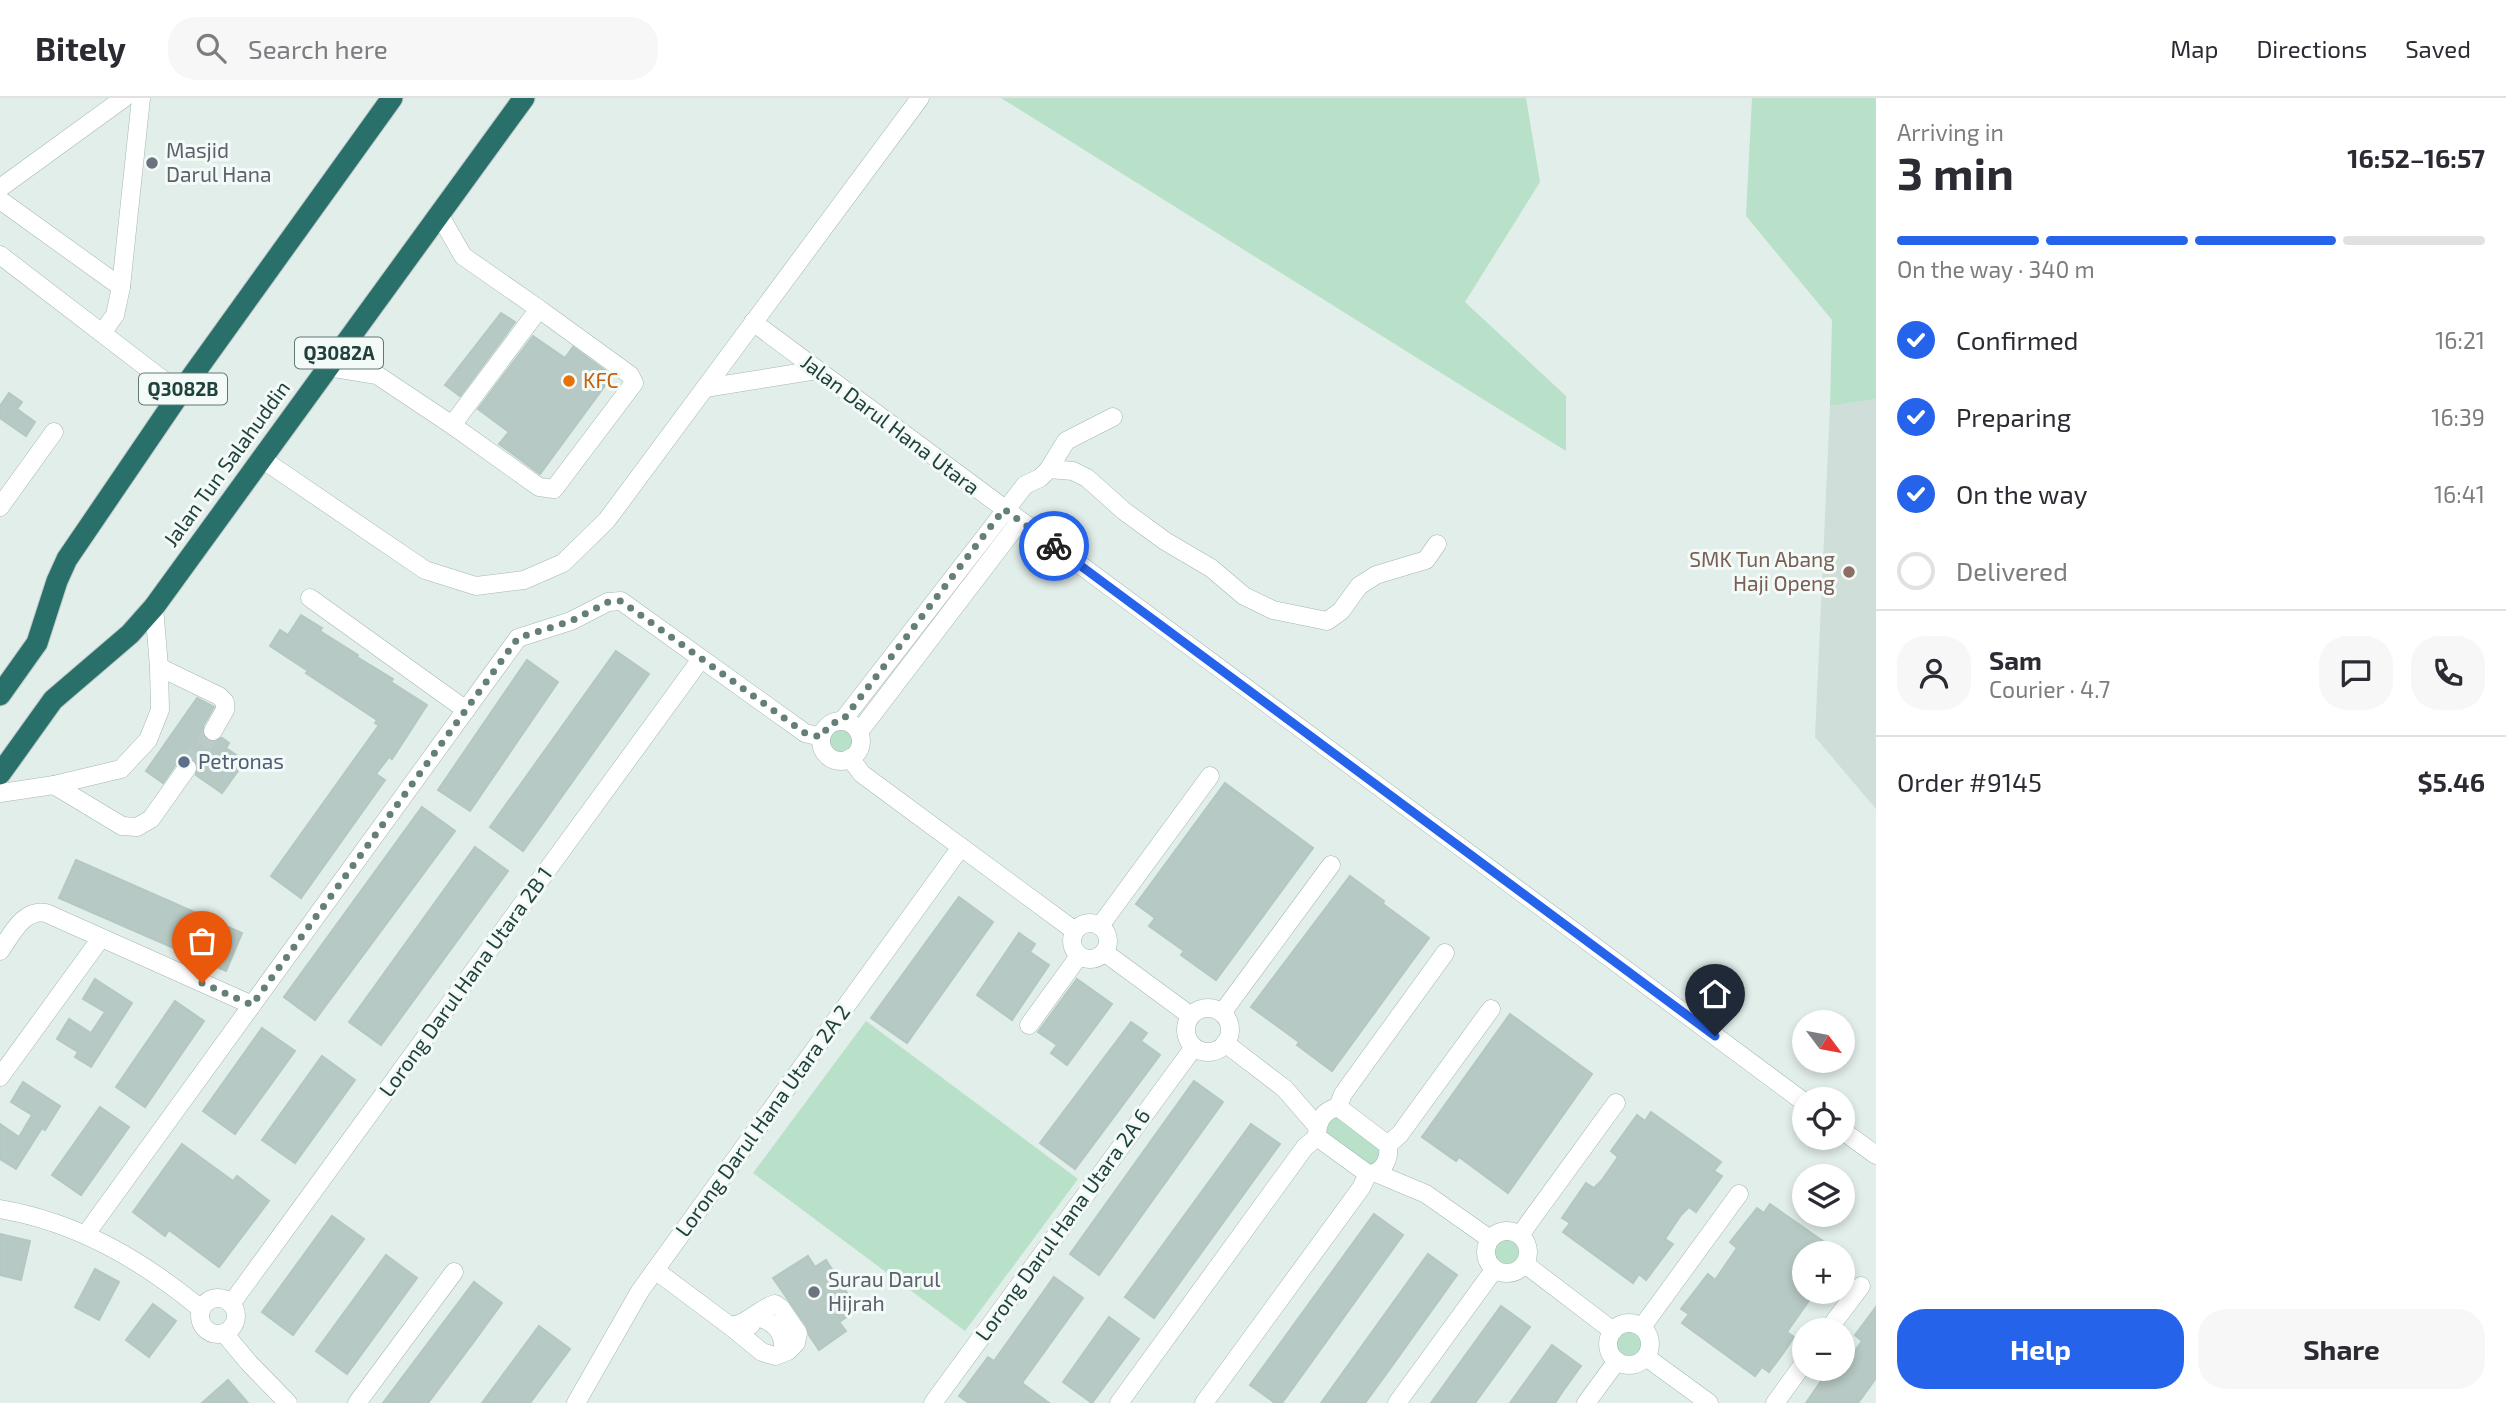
<!DOCTYPE html>
<html lang="en">
<head>
<meta charset="utf-8">
<style>
  body { margin:0; font-family:"Exo 2",sans-serif; background:#f7f7f7; color:#2b2b33; height:100vh; display:flex; flex-direction:column; font-size:26px; white-space:nowrap }
  * { box-sizing:border-box; margin:0 }
  p { font-size:23px; color:#7c7c81 }
  .icon { flex:none; width:38px; height:38px; fill:none; stroke:currentColor; stroke-width:2; stroke-linecap:round; stroke-linejoin:round }
  .map { position:relative; flex:1; overflow:hidden }
  .details { display:flex; flex-direction:column; background:#fff; width:630px }
  .details>* { flex:none }
  .needle { width:46px; rotate:122deg }
  .tools { position:absolute; left:1792px; top:912px; display:grid; gap:14px }
  .tools a { display:grid; place-items:center; width:63px; height:63px; border-radius:50%; background:#fff; box-shadow:0 4px 10px #0003; font-size:35px }
  .pin { position:absolute; display:grid; place-items:center; width:60px; height:60px; color:#fff; margin:-72px -30px; border-radius:50% 50% 50% 0; rotate:-45deg; box-shadow:0 0 7px #0007 }
  .pin .icon { rotate:45deg }
  .courier { position:absolute; display:grid; place-items:center; width:70px; height:70px; margin:-35px; border:5px solid #2563eb; border-radius:50%; background:#fff; color:#222; box-shadow:0 2px 9px #0007 }
  .headline em { font-style:normal; font-weight:700 }
  .headline div { display:flex; flex-direction:column-reverse }
  .headline { display:flex; align-items:center; justify-content:space-between; height:119px; padding:0 21px }
  h1 { font-size:46px; font-weight:700; line-height:52px }
  .bar { display:grid; grid-template-columns:repeat(4,1fr); gap:10px 7px; align-content:center; height:84px; padding:0 21px }
  .bar i { height:9px; border-radius:5px; background:#e1e1e2 }
  .bar .on { background:#2563eb }
  .bar p { grid-column:span 4 }
  .line { display:flex; align-items:center; gap:18px; padding:0 21px; border-top:2px solid #e1e1e2 }
  .line div { flex:1 }
  .round { display:grid; place-items:center; flex:none; width:74px; height:74px; border-radius:28px; background:#f7f7f7 }
  ol { padding:0 21px; list-style:none }
  li { display:flex; align-items:center; gap:21px; height:77px }
  li p { margin-inline-start:auto }
  li .icon { padding:7px; border-radius:50%; background:#2563eb; color:#fff; stroke-width:4 }
  li:last-child { color:#7c7c81 }
  li i { width:38px; height:38px; border:4px solid #e1e1e2; border-radius:50% }
  .button { display:flex; gap:14px; margin-top:auto; padding:14px 21px }
  .button a { flex:1; height:80px; border-radius:28px; background:#2563eb; color:#fff; font-size:28px; font-weight:700; line-height:80px; text-align:center }
  .button a+a { background:#f7f7f7; color:#2b2b33 }
  header { display:flex; align-items:center; gap:42px; box-sizing:border-box; height:98px; padding:0 35px; background:#fff; border-bottom:2px solid #e1e1e2 }
  header strong { font-size:33px }
  nav { display:flex; gap:38px; margin-inline-start:auto; font-size:24px }
  .search { width:490px; height:63px; background:#f7f7f7; display:flex; align-items:center; gap:18px; box-sizing:border-box; padding:0 24px; border-radius:28px; color:#7c7c81; font-size:26px }
  main { display:flex; flex:1; min-height:0 }
  .map>svg:first-child { display:block }
  .built { fill:#d0ded9 }
  .green { fill:#b9e1c9 }
  .building { fill:#b7c9c4; stroke:#b4c8c2; stroke-width:2 }
  .lines { fill:none; stroke-linecap:round; stroke-linejoin:round }
  .minor-tunnel { stroke:#bbcbc7; stroke-width:18; stroke-dasharray:18 9; stroke-linecap:butt }
  .minor-casing { stroke:#a4b7b2; stroke-width:19 }
  .highway-casing { stroke:#c1cac8; stroke-width:23 }
  .minor { stroke:#fff; stroke-width:18 }
  .highway { stroke:#29706b; stroke-width:21 }
  .done { stroke:#647e79; stroke-width:7; stroke-dasharray:0 12.6 }
  .route { stroke:#2563eb; stroke-width:9 }
  .worship-dot { fill:#6b7280; stroke:#f3faf7; stroke-width:2.5 }
  .food-dot { fill:#e8710a; stroke:#f3faf7; stroke-width:2.5 }
  .education-dot { fill:#8d6e63; stroke:#f3faf7; stroke-width:2.5 }
  .service-dot { fill:#5c6f8a; stroke:#f3faf7; stroke-width:2.5 }
  .labels { text-anchor:middle; stroke-width:6; stroke-linejoin:round; paint-order:stroke }
  .shield { fill:#f3faf7; stroke:#5f7874; stroke-width:2 }
  .shield-label { font-size:19px; font-weight:bold; fill:#20413c }
  .worship-label { font-size:21px; fill:#5b616d; stroke:#f3faf7; text-anchor:start }
  .food-label { font-size:21px; fill:#c56008; stroke:#f3faf7; text-anchor:start }
  .street-label { font-size:21px; fill:#20413c; stroke:#f3faf7 }
  .education-label { font-size:21px; fill:#785e54; stroke:#f3faf7; text-anchor:end }
  .service-label { font-size:21px; fill:#4e5e75; stroke:#f3faf7; text-anchor:start }
</style>
</head>
<body>
<header>
<strong>Bitely</strong>
<div class="search"><svg class="icon" aria-label="search" viewBox="0 0 24 24"><circle cx="10" cy="10" r="6"/><path d="M15 15l6 6"/></svg>Search here</div>
<nav><a>Map</a><a>Directions</a><a>Saved</a></nav>
</header>
<main>
<div class="map">
<svg width="1876" height="1305" viewBox="0 0 1876 1305">
  <rect width="100%" height="100%" fill="#e2eeea"/>
  <!-- built -->
  <path class="built" d="M1876,301V711L1815,639L1830,308Z"/>
  <!-- green -->
  <g class="green">
    <path d="M1001,0H1526L1540,84L1465,204L1566,298V353Z"/>
    <path d="M1752,0H1876V301L1830,308L1832,222L1746,118Z"/>
    <circle cx="841" cy="643" r="13"/>
    <path d="M866,923L1078,1081L965,1233L753,1075Z"/>
    <path d="M1335,1017L1380,1046L1382,1057L1375,1066L1370,1067L1325,1038L1324,1027Z"/>
    <circle cx="1507" cy="1154" r="13"/>
    <circle cx="1630" cy="1246" r="13"/>
  </g>
  <!-- building -->
  <g class="building">
    <path d="M501,215L515,224L460,298L445,287Z"/>
    <path d="M533,238L565,260L573,249L612,278L540,376L499,346L509,334L478,311Z"/>
    <path d="M9,295L22,304L17,311L35,324L26,338L0,320V308Z"/>
    <path d="M301,517L322,530L320,533L358,557L357,559L393,581L391,584L427,607L392,661L389,659L376,676L385,682L301,800L271,778L379,627L375,625L377,622L306,575L308,573L270,548L280,532L288,537Z"/>
    <path d="M616,553L649,576L523,753L490,729Z"/>
    <path d="M527,562L558,584L470,713L438,692Z"/>
    <path d="M197,600L214,609L203,628L204,639L212,644L222,640L229,645L226,650L245,663L222,695L196,677L198,666L189,659L178,663L163,685L146,673Z"/>
    <path d="M1225,685L1313,750L1216,882L1181,857L1184,853L1149,828L1155,820L1136,806Z"/>
    <path d="M422,709L455,733L315,922L284,899Z"/>
    <path d="M475,749L508,773L381,947L349,924Z"/>
    <path d="M76,762L242,835L226,873L59,800Z"/>
    <path d="M1350,778L1384,803L1383,806L1429,840L1332,973L1297,947L1299,944L1251,909Z"/>
    <path d="M959,799L993,824L907,945L871,920Z"/>
    <path d="M1019,835L1035,846L1030,854L1049,867L1012,922L977,897Z"/>
    <path d="M95,881L132,905L91,969L75,959L78,954L57,941L69,921L91,935L105,914L83,901Z"/>
    <path d="M1077,881L1112,906L1067,967L1051,955L1057,947L1038,934Z"/>
    <path d="M175,903L204,923L145,1009L116,989Z"/>
    <path d="M1510,916L1592,976L1508,1095L1459,1059L1456,1063L1422,1039Z"/>
    <path d="M1131,924L1147,935L1141,943L1160,957L1075,1071L1040,1045Z"/>
    <path d="M262,930L295,953L235,1036L203,1013Z"/>
    <path d="M322,958L355,982L295,1065L262,1042Z"/>
    <path d="M1194,983L1223,1004L1099,1177L1070,1156Z"/>
    <path d="M23,984L60,1008L45,1032L42,1030L16,1071L0,1061V1026L19,1039L32,1017L11,1004Z"/>
    <path d="M100,1009L129,1029L81,1097L52,1077Z"/>
    <path d="M1651,1014L1721,1064L1714,1073L1722,1078L1696,1114L1689,1109L1681,1117L1665,1141L1673,1146L1646,1182L1639,1176L1633,1185L1563,1134L1570,1125L1562,1120L1586,1085L1594,1090L1602,1082L1618,1059L1611,1053L1637,1017L1645,1023Z"/>
    <path d="M1251,1026L1280,1046L1154,1220L1125,1199Z"/>
    <path d="M182,1046L233,1083L237,1078L269,1103L219,1169L169,1132L165,1138L133,1114Z"/>
    <path d="M1770,1106L1840,1155H1804V1194H1815L1787,1234L1794,1239L1784,1254L1769,1274L1762,1269L1755,1278L1682,1225L1689,1216L1681,1211L1708,1176L1715,1182L1737,1150L1730,1144L1757,1110L1764,1115Z"/>
    <path d="M1374,1116L1403,1137L1282,1305H1275L1250,1287Z"/>
    <path d="M332,1118L364,1141L293,1237L262,1214Z"/>
    <path d="M0,1136L30,1143L21,1182L0,1177Z"/>
    <path d="M1428,1156L1457,1177L1387,1275L1365,1305H1321Z"/>
    <path d="M386,1157L417,1180L347,1276L316,1253Z"/>
    <path d="M808,1158L815,1169L826,1162L858,1212L839,1224L846,1233L819,1252L809,1237L807,1229L773,1180Z"/>
    <path d="M95,1171L119,1184L99,1222L75,1209Z"/>
    <path d="M1054,1179L1083,1200L1022,1285L1049,1305H969L959,1298L988,1259L994,1263Z"/>
    <path d="M474,1184L502,1205L473,1245L428,1305H383Z"/>
    <path d="M153,1206L176,1223L149,1259L126,1242Z"/>
    <path d="M1501,1208L1530,1229L1475,1305H1431Z"/>
    <path d="M1876,1209V1280L1858,1305H1806L1830,1270H1843L1862,1243L1855,1237Z"/>
    <path d="M1109,1219L1139,1241L1092,1305L1063,1284Z"/>
    <path d="M539,1228L570,1251L556,1270L530,1305H482Z"/>
    <path d="M1552,1247L1581,1268L1563,1293L1555,1305H1510Z"/>
    <path d="M228,1282L248,1305H202Z"/>
  </g>
  <g class="lines">
    <!-- minor-tunnel -->
    <path class="minor-tunnel" d="M187,670L213,633"/>
    <!-- minor casing -->
    <g class="minor-casing">
      <g id="minor">
        <path d="M0,90L124,0"/>
        <path d="M0,102L121,189"/>
        <path d="M0,157L180,295"/>
        <path d="M753,224L1804,1004"/>
        <path d="M102,235L115,217L121,189L141,0"/>
        <path d="M328,269L377,277L452,327L539,211L463,158L439,116"/>
        <path d="M705,290L817,272"/>
        <path d="M452,327L539,389L554,391L634,285L630,277L539,211"/>
        <path d="M262,361L425,472L476,488L524,482L563,465L607,422L920,0"/>
        <path d="M1049,371L1073,373L1087,380L1124,413L1165,443L1211,470L1244,498L1273,512L1327,523L1341,513L1359,488L1376,477L1426,462L1437,446"/>
        <path d="M0,409L54,334"/>
        <path d="M310,500L466,612"/>
        <path d="M159,569L219,598L225,604V612L213,633"/>
        <path d="M843,622L1025,387L1040,380L1049,371L1066,343L1113,319"/>
        <circle cx="841" cy="643" r="20"/>
        <path d="M859,634L1020,423"/>
        <path d="M850,660L862,676L1075,833"/>
        <path d="M54,687L122,728L137,729L151,721L187,670"/>
        <path d="M0,695L54,687L121,671L148,642L160,612L159,569L154,509"/>
        <circle cx="1090" cy="843" r="18"/>
        <path d="M1100,828L1210,678"/>
        <path d="M0,853C12,836 23,811 46,815L252,907"/>
        <path d="M1104,854L1191,918"/>
        <circle cx="1208" cy="932" r="22"/>
        <path d="M1222,915L1331,767"/>
        <path d="M1029,927L1079,858"/>
        <path d="M1225,945L1285,991L1317,1028"/>
        <path d="M0,979L101,840"/>
        <path d="M1338,1009L1388,1047C1390,1062 1383,1075 1368,1076L1317,1039C1317,1024 1322,1013 1338,1009Z"/>
        <path d="M1338,1009L1343,996L1445,855"/>
        <path d="M1843,1033L1876,1057"/>
        <path d="M1388,1047L1400,1036L1491,911"/>
        <path d="M1376,1075L1426,1096L1490,1141"/>
        <path d="M0,1111C77,1124 142,1162 201,1211"/>
        <circle cx="1507" cy="1154" r="21"/>
        <path d="M86,1136L518,540L571,523L608,504L621,503L805,635L821,639"/>
        <path d="M1520,1137L1616,1005"/>
        <path d="M1525,1166L1613,1233"/>
        <path d="M655,1172L730,1228L762,1254L775,1258L788,1253L796,1245L798,1235L781,1210L775,1206C758,1211 749,1226 730,1228"/>
        <circle cx="218" cy="1218" r="18"/>
        <path d="M231,1206L701,561"/>
        <circle cx="1629" cy="1246" r="21"/>
        <path d="M751,1227L754,1218C774,1223 785,1233 783,1255"/>
        <path d="M1642,1229L1739,1096"/>
        <path d="M1828,1232L1861,1188"/>
        <path d="M224,1235L249,1265L288,1305"/>
        <path d="M1646,1259L1709,1305"/>
        <path d="M357,1305L454,1174"/>
        <path d="M576,1305L640,1193L961,749"/>
        <path d="M933,1305L1194,949"/>
        <path d="M1119,1305L1305,1049L1317,1039"/>
        <path d="M1204,1305L1361,1090L1368,1076"/>
        <path d="M1397,1305L1494,1172"/>
        <path d="M1586,1305L1617,1263"/>
        <path d="M1775,1305L1804,1265"/>
      </g>
    </g>
    <!-- highway casing -->
    <g class="highway-casing">
      <g id="highway">
        <path d="M0,597L37,545L57,483L67,461L180,295L392,0"/>
        <path d="M0,676L53,602L130,536L154,509L524,0"/>
      </g>
    </g>
    <!-- minor -->
    <use href="#minor" class="minor"/>
    <!-- highway -->
    <use href="#highway" class="highway"/>
  </g>
  <g class="lines">
    <!-- done -->
    <path class="done" d="M202,885L252,907L518,540L571,523L608,504L621,503L805,635L821,639L830,626L843,622L1004,411L1054,448"/>
    <!-- route -->
    <path class="route" d="M1054,448L1715,938"/>
  </g>
  <!-- markers -->
  <g class="worship-dot">
    <circle cx="152" cy="65" r="7"/>
    <circle cx="814" cy="1194" r="7"/>
  </g>
  <circle class="food-dot" cx="569" cy="283" r="7"/>
  <circle class="education-dot" cx="1849" cy="474" r="7"/>
  <circle class="service-dot" cx="184" cy="664" r="7"/>
  <g class="labels">
    <!-- shield labels -->
    <g class="shield">
      <rect x="295" y="239.5" width="88" height="31" rx="5"/>
      <rect x="139" y="275.5" width="88" height="31" rx="5"/>
    </g>
    <g class="shield-label">
      <text x="339" y="262">Q3082A</text>
      <text x="183" y="298">Q3082B</text>
    </g>
    <!-- worship labels -->
    <g class="worship-label">
      <text x="166" y="60">Masjid<tspan x="166" dy="24">Darul Hana</tspan></text>
      <text x="828" y="1189">Surau Darul<tspan x="828" dy="24">Hijrah</tspan></text>
    </g>
    <!-- food labels -->
    <g class="food-label">
      <text x="583" y="290">KFC</text>
    </g>
    <!-- street labels -->
    <g class="street-label">
      <text transform="translate(890 327) rotate(37)" y="7">Jalan Darul Hana Utara</text>
      <text transform="translate(227 366) rotate(-54)" y="7">Jalan Tun Salahuddin</text>
      <text transform="translate(466 884) rotate(-54)" y="7">Lorong Darul Hana Utara 2B 1</text>
      <text transform="translate(763 1023) rotate(-54)" y="7">Lorong Darul Hana Utara 2A 2</text>
      <text transform="translate(1063 1127) rotate(-54)" y="7">Lorong Darul Hana Utara 2A 6</text>
    </g>
    <!-- education labels -->
    <g class="education-label">
      <text x="1835" y="469">SMK Tun Abang<tspan x="1835" dy="24">Haji Openg</tspan></text>
    </g>
    <!-- service labels -->
    <g class="service-label">
      <text x="198" y="671">Petronas</text>
    </g>
  </g>
</svg>
<div class="tools">
<a><svg class="needle" viewBox="-14 -14 28 28"><path d="M0-13l5 13h-10z" fill="#e53935"/><path d="M0 13l5-13h-10z" fill="#7c7c81"/></svg></a>
<a><svg class="icon" aria-label="locate" viewBox="0 0 24 24"><circle cx="12" cy="12" r="6"/><path d="M12 2v4M12 18v4M2 12h4M18 12h4"/></svg></a>
<a><svg class="icon" aria-label="layers" viewBox="0 0 24 24"><path d="M12 4l9 5-9 5-9-5zM3 14l9 5 9-5"/></svg></a>
<a>+</a>
<a>−</a>
</div>
<div class="pin" style="left:202px;top:885px;background:#ea580c"><svg class="icon" aria-label="bag" viewBox="0 0 24 24"><path d="M5 8h14l-1 12H6zM9 8a3 3 0 0 1 6 0"/></svg></div>
<div class="pin" style="left:1715px;top:938px;background:#1f2937"><svg class="icon" aria-label="home" viewBox="0 0 24 24"><path d="M3 11l9-7 9 7M6 9v11h12V9"/></svg></div>
<div class="courier" style="left:1054px;top:448px"><svg class="icon" aria-label="bike" viewBox="0 0 24 24"><circle cx="6" cy="16" r="4"/><circle cx="18" cy="16" r="4"/><path d="M6 16l4-8h5l3 8M10 8l3 8H6M13 5h3"/></svg></div>
</div>
<section class="details">
<div class="headline"><div><h1>3 min</h1><p>Arriving in</p></div><em>16:52–16:57</em></div>
<div class="bar"><i class="on"></i><i class="on"></i><i class="on"></i><i></i><p>On the way · 340 m</p></div>
<ol>
<li><svg class="icon" aria-label="check" viewBox="0 0 24 24"><path d="M5 12l5 5 9-10"/></svg>Confirmed<p>16:21</p></li>
<li><svg class="icon" aria-label="check" viewBox="0 0 24 24"><path d="M5 12l5 5 9-10"/></svg>Preparing<p>16:39</p></li>
<li><svg class="icon" aria-label="check" viewBox="0 0 24 24"><path d="M5 12l5 5 9-10"/></svg>On the way<p>16:41</p></li>
<li><i></i>Delivered</li>
</ol>
<div class="line" style="height:126px"><a class="round"><svg class="icon" aria-label="person" viewBox="0 0 24 24"><circle cx="12" cy="8" r="4"/><path d="M4 21q1-7 8-7t8 7"/></svg></a><div><b>Sam</b><p>Courier · 4.7</p></div><a class="round"><svg class="icon" aria-label="chat" viewBox="0 0 24 24"><path d="M4 5h16v11H9l-5 4z"/></svg></a><a class="round"><svg class="icon" aria-label="phone" viewBox="0 0 24 24"><path d="M5 4h4l2 5-3 2q2 4 5 5l2-3 5 2v4C11 20 4 13 5 4z"/></svg></a></div>
<div class="line" style="height:91px"><div>Order #9145</div><b>$5.46</b></div>
<div class="button"><a>Help</a><a>Share</a></div>
</section>
</main>
</body>
</html>
